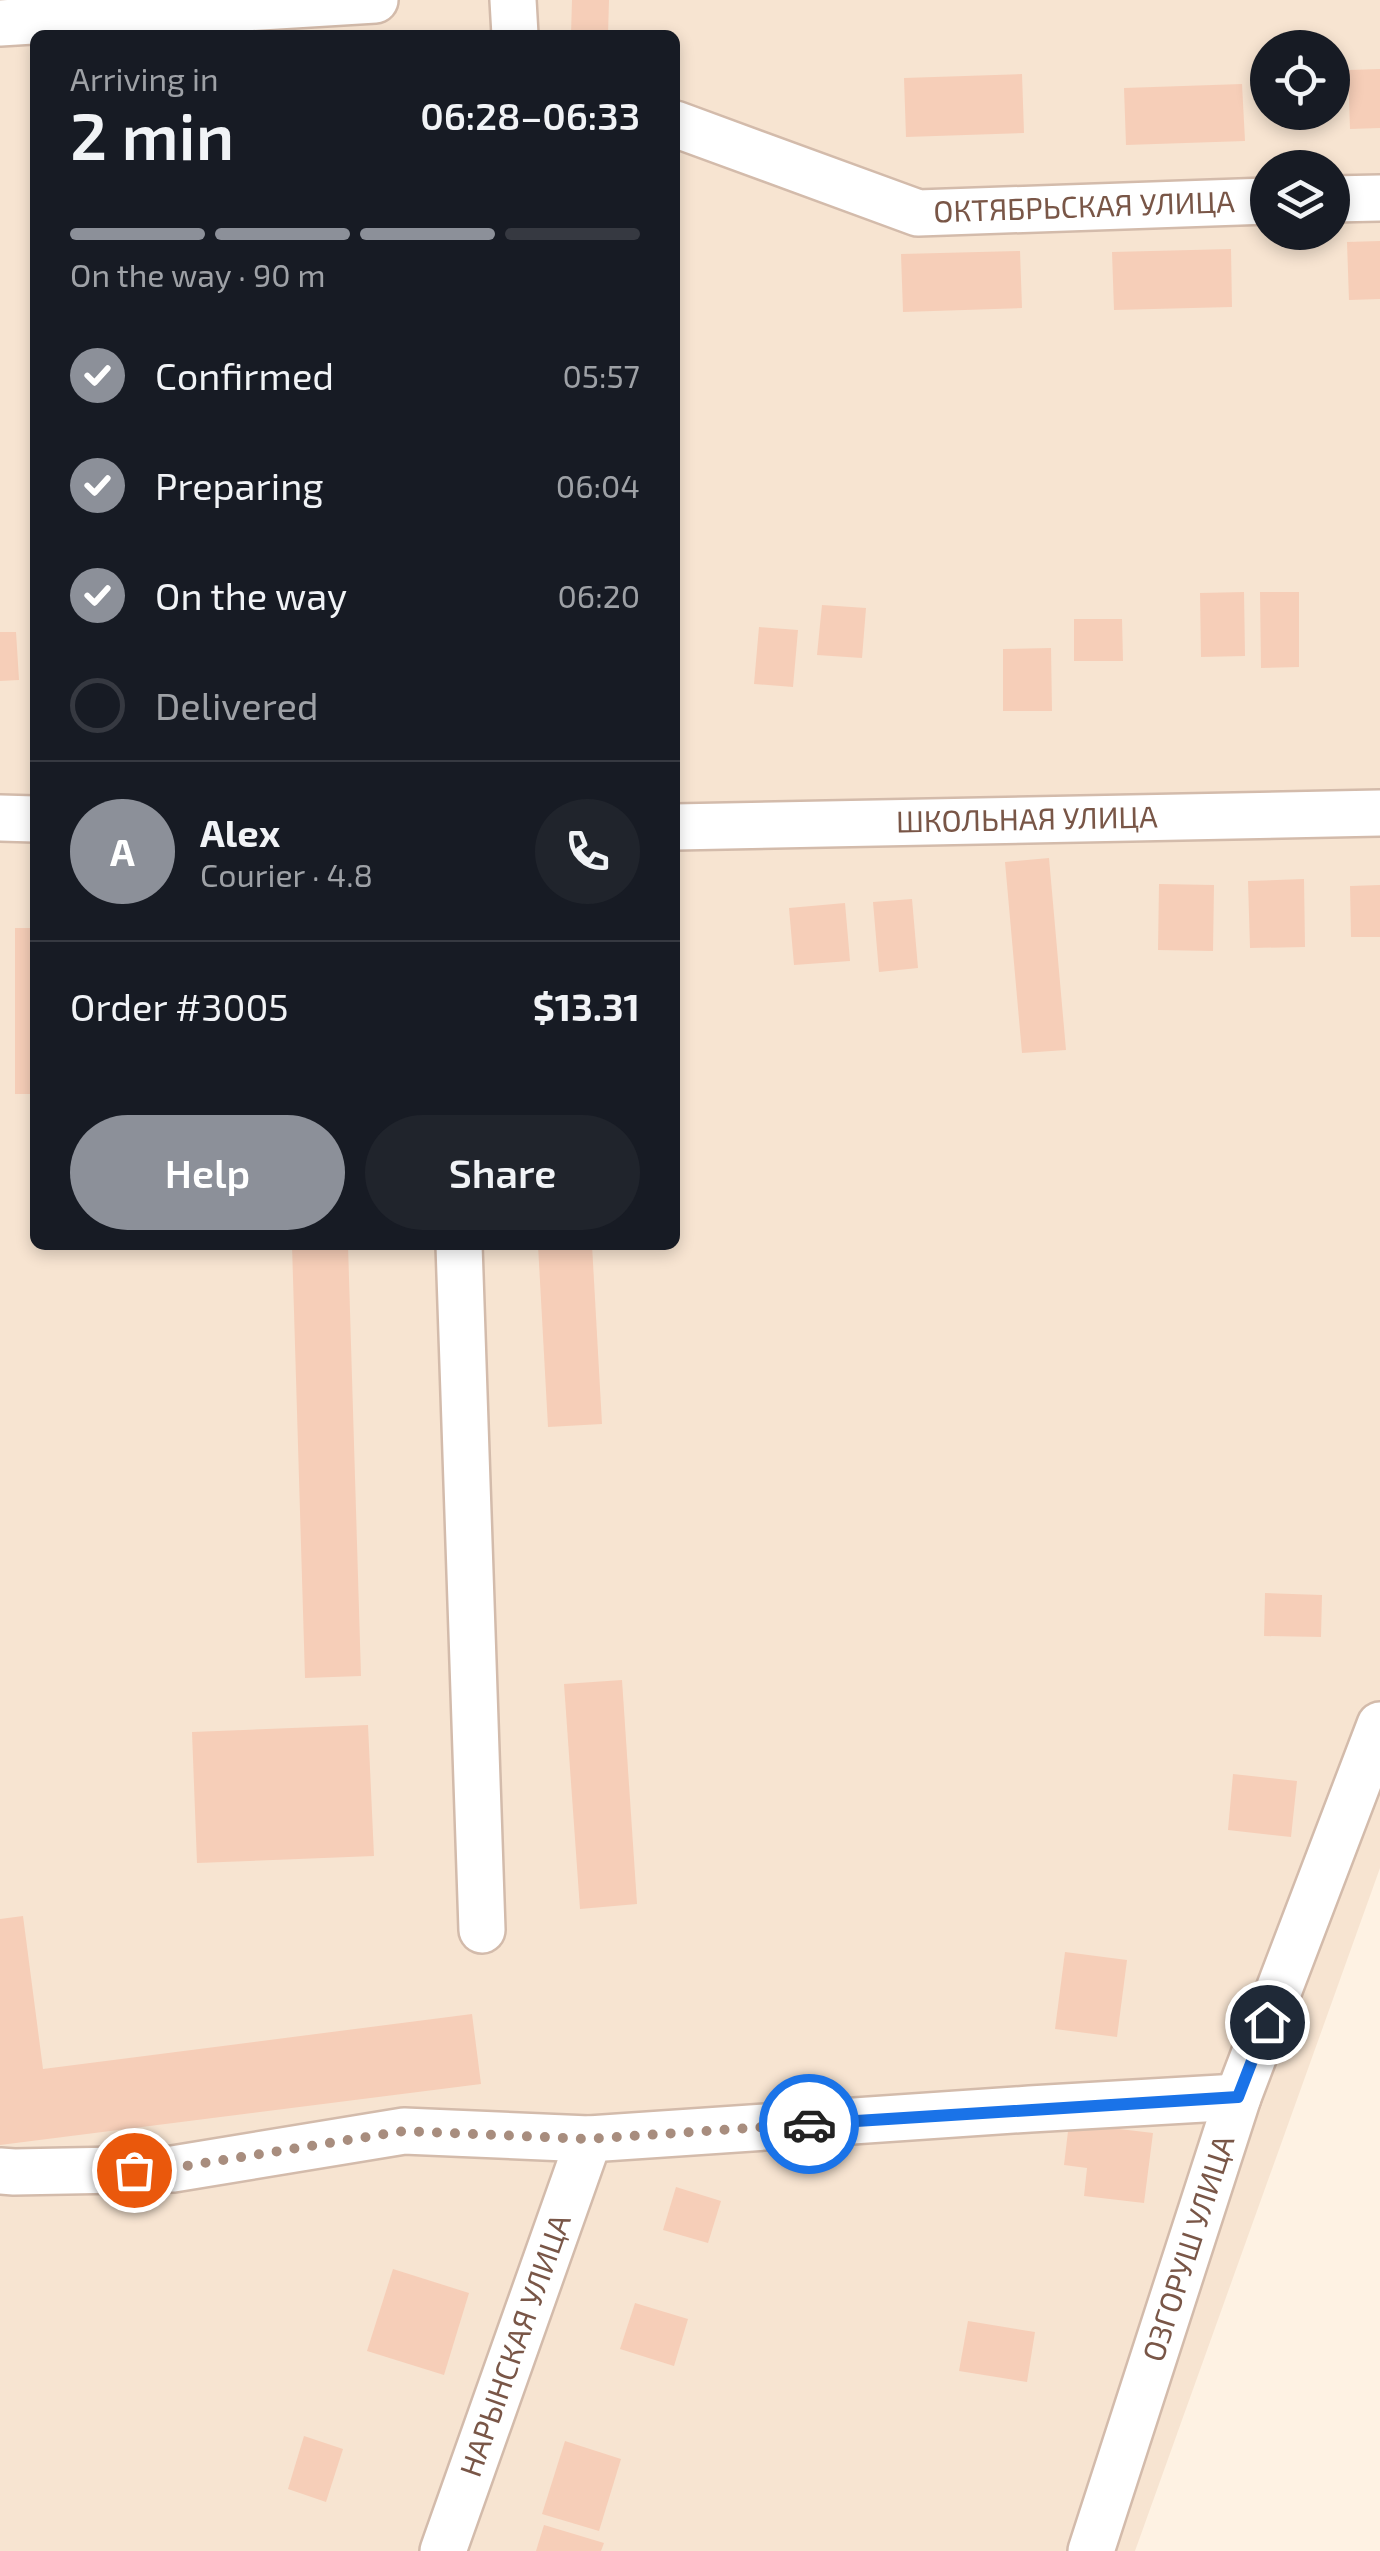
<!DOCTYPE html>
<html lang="en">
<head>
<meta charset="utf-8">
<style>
  body { margin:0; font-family:"Exo 2",sans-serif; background:#20242c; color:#f1f3f6; height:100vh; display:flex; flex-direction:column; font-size:38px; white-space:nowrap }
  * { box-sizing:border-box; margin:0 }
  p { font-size:32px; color:#9ea1a6 }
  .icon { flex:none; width:55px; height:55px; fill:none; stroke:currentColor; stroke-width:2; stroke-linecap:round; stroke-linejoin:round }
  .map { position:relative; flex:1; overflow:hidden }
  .side { position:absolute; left:30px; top:30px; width:650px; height:1220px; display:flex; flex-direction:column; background:#171b24; border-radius:15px; box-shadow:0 5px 15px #0003 }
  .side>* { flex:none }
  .fabs { position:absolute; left:1250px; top:30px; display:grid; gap:20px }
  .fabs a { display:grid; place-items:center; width:100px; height:100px; border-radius:50%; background:#171b24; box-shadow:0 5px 15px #0003; font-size:50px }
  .pin { position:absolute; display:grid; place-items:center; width:85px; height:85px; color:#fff; margin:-42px; border:5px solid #fff; border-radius:50%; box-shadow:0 2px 10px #0007 }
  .courier { position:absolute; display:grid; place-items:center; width:100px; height:100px; margin:-50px; border:8px solid #1a73e8; border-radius:50%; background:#fff; color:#222; box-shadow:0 2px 12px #0007 }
  .headline em { font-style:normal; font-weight:600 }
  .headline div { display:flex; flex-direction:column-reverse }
  .headline { display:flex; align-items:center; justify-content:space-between; height:170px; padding:0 40px }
  h1 { font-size:65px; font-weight:600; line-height:75px }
  .bar { display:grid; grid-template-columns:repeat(4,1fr); gap:15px 10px; align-content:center; height:120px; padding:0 40px }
  .bar i { height:12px; border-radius:8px; background:#363941 }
  .bar .active { background:#8c9099 }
  .bar p { grid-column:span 4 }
  .line { display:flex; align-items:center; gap:25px; padding:0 40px; border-top:2px solid #363941 }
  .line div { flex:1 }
  .round { display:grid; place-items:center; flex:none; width:105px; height:105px; border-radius:52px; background:#20242c }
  ol { padding:0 40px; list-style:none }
  li { display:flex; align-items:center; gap:30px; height:110px }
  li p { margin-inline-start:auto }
  li .icon { padding:10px; border-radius:50%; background:#8c9099; color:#fff; stroke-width:4 }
  li:last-child { color:#9ea1a6 }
  li i { width:55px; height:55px; border:5px solid #363941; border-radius:50% }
  .primary-button { display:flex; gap:20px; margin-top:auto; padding:20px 40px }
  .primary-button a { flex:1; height:115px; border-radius:60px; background:#8c9099; color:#fff; font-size:40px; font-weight:600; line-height:115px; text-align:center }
  .primary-button a+a { background:#20242c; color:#f1f3f6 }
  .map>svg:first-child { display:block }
  .residential { fill:#f7e4d1; fill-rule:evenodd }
  .building { fill:#f6ceb8 }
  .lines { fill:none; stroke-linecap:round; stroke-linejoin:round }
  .minor-casing { stroke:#d3bbab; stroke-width:50 }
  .minor { stroke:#fff; stroke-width:45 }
  .done { stroke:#a88d7e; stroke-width:10; stroke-dasharray:0 18 }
  .route { stroke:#1a73e8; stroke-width:12 }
  .labels { text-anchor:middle; stroke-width:9; stroke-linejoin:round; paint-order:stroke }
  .street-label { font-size:30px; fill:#795647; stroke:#fff6eb }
</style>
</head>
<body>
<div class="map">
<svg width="1380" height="2551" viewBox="0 0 1380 2551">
  <rect width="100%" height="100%" fill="#fef2e3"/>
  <!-- residential -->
  <path class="residential" d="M0,0H1380V1868L1135,2551H0ZM35,35H675V1245H35ZM1268,48H1332V112H1268ZM1268,168H1332V232H1268Z"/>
  <!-- building -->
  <g class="building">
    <path d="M572,0H609L608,35H571Z"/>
    <path d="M1380,69V128L1350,129L1348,70Z"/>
    <path d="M1022,74L1024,133L906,137L904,78Z"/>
    <path d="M1242,84L1245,141L1126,145L1124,88Z"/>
    <path d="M1380,241V299L1349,300L1347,242Z"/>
    <path d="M1231,249L1232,307L1114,310L1112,252Z"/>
    <path d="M1020,251L1022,308L903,312L901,254Z"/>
    <path d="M1244,592L1245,656L1201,657L1200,593Z"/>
    <path d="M1260,592H1299V667L1261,668Z"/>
    <path d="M822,605L866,608L862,658L817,655Z"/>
    <path d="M1074,619H1122L1123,661H1074Z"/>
    <path d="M759,627L798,630L793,687L754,684Z"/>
    <path d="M0,632H16L19,680L0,681Z"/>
    <path d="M1051,648L1052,711H1003V649Z"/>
    <path d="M1049,858L1066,1050L1022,1053L1005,862Z"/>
    <path d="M1304,879L1305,947L1250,948L1248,881Z"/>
    <path d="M1159,884L1214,885L1213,951L1158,950Z"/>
    <path d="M1380,885V937H1351L1350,886Z"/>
    <path d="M912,899L918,968L879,972L873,902Z"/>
    <path d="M845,903L850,961L794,965L789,908Z"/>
    <rect x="15" y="928" width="20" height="166"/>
    <path d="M292,1245H348L361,1676L305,1678Z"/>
    <path d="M538,1245H592L602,1424L548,1427Z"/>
    <path d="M1265,1593L1322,1595L1321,1637L1264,1636Z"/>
    <path d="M622,1680L637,1904L580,1909L564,1684Z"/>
    <path d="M368,1725L374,1856L197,1863L192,1732Z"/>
    <path d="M1233,1774L1297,1781L1291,1837L1228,1830Z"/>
    <path d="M23,1916L43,2069L472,2014L481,2084L0,2145V1919Z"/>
    <path d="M1065,1952L1127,1960L1117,2037L1055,2029Z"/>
    <path d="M1069,2123L1153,2133L1144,2203L1084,2196L1087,2168L1064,2165Z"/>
    <path d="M676,2187L721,2201L708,2243L663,2230Z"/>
    <path d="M393,2269L469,2293L444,2375L367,2351Z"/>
    <path d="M635,2303L688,2319L674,2366L620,2349Z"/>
    <path d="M968,2321L1035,2332L1027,2382L959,2371Z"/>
    <path d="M304,2436L343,2449L326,2502L288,2489Z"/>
    <path d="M565,2441L621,2459L599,2531L542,2514Z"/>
    <path d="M544,2525L604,2543L601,2551H536Z"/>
  </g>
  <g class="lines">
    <!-- minor casing -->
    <g class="minor-casing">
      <g id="minor">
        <path d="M513,0L515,35"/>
        <path d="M0,23L375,0"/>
        <path id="s1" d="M675,124L918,213L1268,201"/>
        <path d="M1332,199L1380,198"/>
        <path d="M0,818L35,819"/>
        <path id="s2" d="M675,827L1380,813"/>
        <path d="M459,1245L482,1930"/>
        <path d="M0,2171L14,2172L173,2169L404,2131L589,2139L1030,2109L1238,2097"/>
        <path id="s3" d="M443,2551L589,2139"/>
        <path id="s4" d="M1091,2551L1238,2097L1380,1725"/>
      </g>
    </g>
    <!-- minor -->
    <use href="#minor" class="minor"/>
  </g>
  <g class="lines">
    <!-- done -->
    <path class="done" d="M134,2170L173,2168L404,2131L588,2139L809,2124"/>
    <!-- route -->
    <path class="route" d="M809,2124L1238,2097L1267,2022"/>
  </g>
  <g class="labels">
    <!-- street labels -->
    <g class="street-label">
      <text dy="10" stroke="none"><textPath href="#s1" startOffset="425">ОКТЯБРЬСКАЯ УЛИЦА</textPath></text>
      <text dy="10" stroke="none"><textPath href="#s2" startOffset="352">ШКОЛЬНАЯ УЛИЦА</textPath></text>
      <text dy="10" stroke="none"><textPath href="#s4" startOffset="318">ОЗГОРУШ УЛИЦА</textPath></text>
      <text dy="10" stroke="none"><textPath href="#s3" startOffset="218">НАРЫНСКАЯ УЛИЦА</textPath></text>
    </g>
  </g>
</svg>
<div class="fabs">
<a><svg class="icon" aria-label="locate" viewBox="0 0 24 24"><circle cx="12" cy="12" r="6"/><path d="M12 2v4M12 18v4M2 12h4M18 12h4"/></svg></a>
<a><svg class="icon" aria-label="layers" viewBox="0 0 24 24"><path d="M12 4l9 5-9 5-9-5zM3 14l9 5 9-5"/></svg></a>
</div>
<div class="pin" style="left:134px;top:2170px;background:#ea580c"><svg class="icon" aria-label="bag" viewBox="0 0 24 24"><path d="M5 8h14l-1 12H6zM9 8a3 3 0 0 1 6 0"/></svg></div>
<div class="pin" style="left:1267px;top:2022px;background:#1f2937"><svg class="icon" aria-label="home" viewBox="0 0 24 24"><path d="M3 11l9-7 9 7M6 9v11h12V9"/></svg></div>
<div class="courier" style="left:809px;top:2124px"><svg class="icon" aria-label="car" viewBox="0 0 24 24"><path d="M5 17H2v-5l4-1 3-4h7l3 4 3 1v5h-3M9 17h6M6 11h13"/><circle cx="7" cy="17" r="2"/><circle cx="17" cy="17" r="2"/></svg></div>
<section class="side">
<div class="headline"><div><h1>2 min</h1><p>Arriving in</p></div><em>06:28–06:33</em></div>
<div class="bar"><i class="active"></i><i class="active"></i><i class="active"></i><i></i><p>On the way · 90 m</p></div>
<ol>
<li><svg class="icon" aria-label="check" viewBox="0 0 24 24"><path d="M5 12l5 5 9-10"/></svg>Confirmed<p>05:57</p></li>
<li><svg class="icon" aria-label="check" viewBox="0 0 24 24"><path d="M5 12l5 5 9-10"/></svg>Preparing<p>06:04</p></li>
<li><svg class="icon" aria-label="check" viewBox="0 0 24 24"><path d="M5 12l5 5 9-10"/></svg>On the way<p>06:20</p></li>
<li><i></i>Delivered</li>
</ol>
<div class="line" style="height:180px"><b class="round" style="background:#8c9099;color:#fff">A</b><div><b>Alex</b><p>Courier · 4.8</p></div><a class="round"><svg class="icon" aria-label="phone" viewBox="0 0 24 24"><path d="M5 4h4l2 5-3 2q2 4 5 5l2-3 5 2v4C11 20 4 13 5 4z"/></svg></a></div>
<div class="line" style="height:130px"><div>Order #3005</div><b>$13.31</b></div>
<div class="primary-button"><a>Help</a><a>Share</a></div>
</section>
</div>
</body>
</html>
